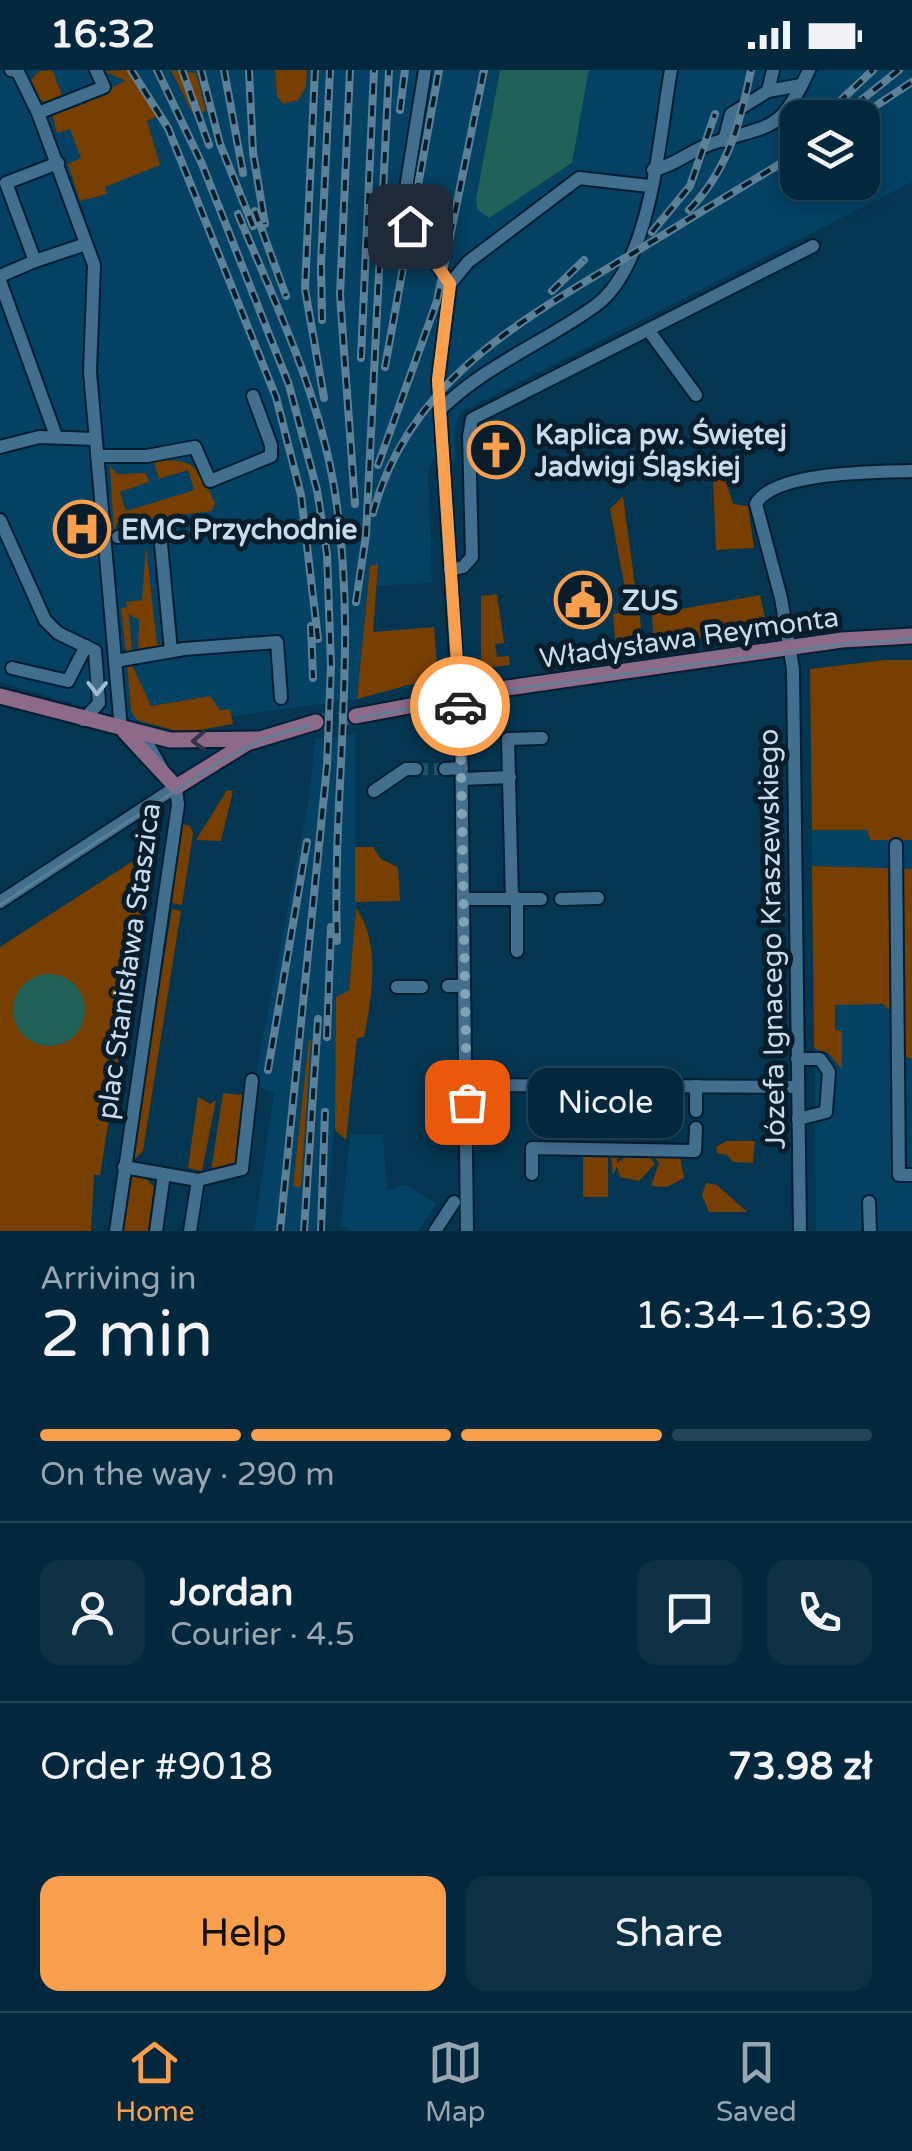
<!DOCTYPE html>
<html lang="en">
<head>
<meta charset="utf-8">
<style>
  body { margin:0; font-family:"Varela Round",sans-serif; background:#0d3045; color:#f1f3f6; height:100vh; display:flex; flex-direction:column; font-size:38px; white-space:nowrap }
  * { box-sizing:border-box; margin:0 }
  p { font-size:32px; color:#97a6b0 }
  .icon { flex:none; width:55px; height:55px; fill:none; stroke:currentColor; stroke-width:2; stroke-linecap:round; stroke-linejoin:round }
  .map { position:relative; height:1161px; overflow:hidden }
  .drawer { display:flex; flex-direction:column; background:#03283e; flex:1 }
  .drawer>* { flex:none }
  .tools { position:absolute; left:780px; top:30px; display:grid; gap:20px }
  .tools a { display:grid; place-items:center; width:100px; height:100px; border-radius:20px; background:#03283e; box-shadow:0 5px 15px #0003,0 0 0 2px #244458; font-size:50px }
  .pin { position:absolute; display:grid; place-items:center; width:85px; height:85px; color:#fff; margin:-42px; border-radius:20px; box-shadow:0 5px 15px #0006 }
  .courier { position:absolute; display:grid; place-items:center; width:100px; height:100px; margin:-50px; border:8px solid #f99f4d; border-radius:50%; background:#fff; color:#222; box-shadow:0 2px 12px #0007 }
  .bubble { position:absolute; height:70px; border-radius:20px; background:#03283e; box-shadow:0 5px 15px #0003,0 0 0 2px #244458; font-size:32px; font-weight:600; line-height:70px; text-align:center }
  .summary em { font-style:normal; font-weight:600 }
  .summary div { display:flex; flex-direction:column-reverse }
  .summary { display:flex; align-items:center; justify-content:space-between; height:170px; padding:0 40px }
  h1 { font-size:65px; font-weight:600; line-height:75px }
  .bar { display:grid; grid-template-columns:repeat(4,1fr); gap:15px 10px; align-content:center; height:120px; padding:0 40px }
  .bar i { height:12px; border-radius:8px; background:#244458 }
  .bar .selected { background:#f99f4d }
  .bar p { grid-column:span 4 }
  .line { display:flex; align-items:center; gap:25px; padding:0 40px; border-top:2px solid #244458 }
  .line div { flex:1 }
  .round { display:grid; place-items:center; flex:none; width:105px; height:105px; border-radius:20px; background:#0d3045 }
  .action { display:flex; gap:20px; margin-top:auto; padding:20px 40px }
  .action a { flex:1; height:115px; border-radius:20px; background:#f99f4d; color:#111; font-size:40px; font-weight:600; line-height:115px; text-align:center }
  .action a+a { background:#0d3045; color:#f1f3f6 }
  .status { display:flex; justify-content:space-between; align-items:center; height:70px; padding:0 50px; background:#03283e; direction:ltr }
  .status svg { height:28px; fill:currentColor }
  .dock { display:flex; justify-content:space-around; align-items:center; height:140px; border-top:2px solid #244458; background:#03283e; font-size:28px; color:#97a6b0 }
  .dock a { display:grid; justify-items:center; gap:5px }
  .dock .selected { color:#f99f4d }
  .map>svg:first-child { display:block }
  .built { fill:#044162; fill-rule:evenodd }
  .green { fill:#763f00 }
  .water { fill:#1f6156 }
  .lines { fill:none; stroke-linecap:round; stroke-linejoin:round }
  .minor-tunnel { stroke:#214f69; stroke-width:12; stroke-dasharray:12 6; stroke-linecap:butt }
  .major-tunnel { stroke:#214f69; stroke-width:15; stroke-dasharray:15 8; stroke-linecap:butt }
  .minor-casing { stroke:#001d31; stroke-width:16 }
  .major-casing { stroke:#001d31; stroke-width:19 }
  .minor { stroke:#436f8f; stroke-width:12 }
  .major { stroke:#8d6a88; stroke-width:15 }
  .tram { stroke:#5b8198; stroke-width:2.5 }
  .rail-casing { stroke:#5b8198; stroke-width:8 }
  .rail { stroke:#091c29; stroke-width:4; stroke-dasharray:11; stroke-linecap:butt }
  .oneway { stroke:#9ebcd2 }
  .oneway2 { stroke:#313346 }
  .done { stroke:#81a3b7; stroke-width:10; stroke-dasharray:0 18 }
  .route { stroke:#f99f4d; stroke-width:12 }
  .labels { text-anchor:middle; stroke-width:10; stroke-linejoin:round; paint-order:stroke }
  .poi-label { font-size:28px; font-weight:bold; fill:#c5ddee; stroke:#091c29; text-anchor:start }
  .street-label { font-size:28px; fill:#c5ddee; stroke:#091c29 }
</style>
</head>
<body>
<div class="status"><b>16:32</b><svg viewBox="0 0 49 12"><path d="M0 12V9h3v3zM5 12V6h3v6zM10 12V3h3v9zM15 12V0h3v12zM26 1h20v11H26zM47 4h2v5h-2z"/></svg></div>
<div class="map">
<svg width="912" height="1161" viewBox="0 0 912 1161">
  <rect width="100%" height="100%" fill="#043652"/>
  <!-- built -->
  <g class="built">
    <path d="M0,0H500L476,129L489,147L572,94L589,0H912V112L461,342L454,358L455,389L432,391L428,401L432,513L368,516L357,629L153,657L0,612ZM798,48H862V112H798Z"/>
    <path d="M355,664L356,838L349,920L335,961L339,998L325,1161H254L274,1023L254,1015L309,727L315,669Z"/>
    <path d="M812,760H868L870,770H912V1161H816Z"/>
    <path d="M350,1065H383L387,1121L405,1114L436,1134L418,1161H351L341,1155Z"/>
  </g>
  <!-- green -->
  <g class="green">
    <path d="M52,0L64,30L53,34L40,30L31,10L39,1Z"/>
    <path d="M127,0L160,45L147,51L160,95L105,117L107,124L80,131L68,94L81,88L70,59L57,63L52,45L126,11L103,1Z"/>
    <path d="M171,0L196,3L206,41L193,44Z"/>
    <path d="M275,0H307L306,17L298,30L284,34L277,27Z"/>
    <path d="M718,388L733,434L748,436L754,478L716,480L712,389Z"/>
    <path d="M153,390C197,390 196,394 215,432L212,441L117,453L114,464L110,396L117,404L146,403L149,412L120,422L126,441L194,420L188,400L159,409Z"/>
    <path d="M623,426L638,538L629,540L610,439Z"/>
    <path d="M146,476L157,574H163L164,580L138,581L139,550L129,544L132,582H126L121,538L127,537L126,532L142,530Z"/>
    <path d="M378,494L373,562L434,557L438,607L357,629L370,496Z"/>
    <path d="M497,524L504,573L495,574L497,587L509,586L510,595L486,598L481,592V526Z"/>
    <path d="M760,525L767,557L654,575L652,544Z"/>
    <path d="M639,540L643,576L616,580L613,544Z"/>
    <path d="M885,590H912V770H870L867,760H812L810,599Z"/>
    <path d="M127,594L132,595L151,636L210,626L220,640L230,639L233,654L183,663L137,650L131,641Z"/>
    <path d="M227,720L233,721L221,771L196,770Z"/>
    <path d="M183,754L190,756L193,763L182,835L171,833Z"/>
    <path d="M355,777H373L381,789L398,797L400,831L355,832Z"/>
    <path d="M139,787L145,824L100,1105H94L91,1161H0V877Z"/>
    <path d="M812,796L912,799V989L904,986L902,952L883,934L835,935V960L842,961V999L828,983L814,978Z"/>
    <path d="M356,838C381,872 372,927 364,967L357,968L346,1070L335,1060L336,927L349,920Z"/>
    <path d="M172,839L181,841L143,1081L135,1089L133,1080Z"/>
    <path d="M309,969L311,970L301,1117L293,1116Z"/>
    <path d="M223,1023L243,1025L235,1097L211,1101Z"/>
    <path d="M198,1027L210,1034L216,1030L202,1101L188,1098Z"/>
    <path d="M726,1071H755L753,1093L733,1092L727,1085L717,1083L716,1077Z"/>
    <path d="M617,1082V1093L629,1084L650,1087L655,1094L639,1111L620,1107L617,1096L613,1106L611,1084Z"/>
    <path d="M653,1085L680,1086L684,1108L667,1117L651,1116L659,1093Z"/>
    <rect x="583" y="1086" width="25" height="41"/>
    <path d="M132,1107H145L154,1117L148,1161H123Z"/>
    <path d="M706,1113L717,1115L747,1142H709L702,1125Z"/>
  </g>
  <!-- water -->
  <g class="water">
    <path d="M500,0H589L572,93L489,148L477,139L476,129Z"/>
    <circle cx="49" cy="940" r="36"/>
  </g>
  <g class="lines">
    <!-- minor-tunnel -->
    <path class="minor-tunnel" d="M416,699H445"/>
    <!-- major-tunnel -->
    <path class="major-tunnel" d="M316,652L356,646"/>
    <!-- minor casing -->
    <g class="minor-casing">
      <g id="minor">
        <path d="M11,0L18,2L38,43L94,195L90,302L121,659"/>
        <path d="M425,0L403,137L406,150L450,214L438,310L461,661L467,1161"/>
        <path d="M768,21L801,15"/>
        <path d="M38,43L104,17L96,0"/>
        <path d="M724,71L731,44L768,21L773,0"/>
        <path d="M653,100C674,96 690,81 710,74C772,53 779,65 809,0"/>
        <path d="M35,191L86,174"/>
        <path d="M0,206L35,191L6,113L58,93"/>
        <path d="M0,211L56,366"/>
        <path d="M450,214L468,192L579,108L649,116"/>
        <path d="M649,261L696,325"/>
        <path d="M442,338C486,295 545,272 595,236C652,195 659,66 671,0"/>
        <path d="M0,377L39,367L95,369"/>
        <path d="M97,386H147L195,377L210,411L271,386V375L253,326"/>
        <path d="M0,450L45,550L58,563L95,581"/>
        <path d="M118,467L160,463L171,581"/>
        <path d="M450,500L463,497L472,487L469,366L472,349L813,176"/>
        <path d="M115,591L184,579L277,572L281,628"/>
        <path d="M12,598L68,611L86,576"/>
        <path d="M83,650L99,633L95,581"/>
        <path d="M142,664L161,697"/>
        <path d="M445,699L462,698"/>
        <path d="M462,709L510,707"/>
        <path d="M374,721L406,699H416"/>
        <path d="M896,775L899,1105H912"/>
        <path d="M512,828L508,669L542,668"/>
        <path d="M517,828V881"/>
        <path d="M464,829H541"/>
        <path d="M561,829L598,828"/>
        <path d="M0,832L176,717L178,735L116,1161"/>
        <path d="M448,916H464"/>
        <path d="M397,917H422"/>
        <path d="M797,989H820L829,1002L826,1042L798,1049"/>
        <path d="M466,1015L797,1017"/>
        <path d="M696,1041V1016"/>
        <path d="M124,1097L198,1110L190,1161"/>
        <path d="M532,1104V1078L695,1081L696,1058"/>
        <path d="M198,1110L242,1099L252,1010"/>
        <path d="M869,1132L870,1161"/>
        <path d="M156,1161L164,1104"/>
        <path d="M435,1161L454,1132"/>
        <path d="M800,1161L793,599L781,528L756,434C773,401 878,402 912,401"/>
      </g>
    </g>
    <!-- major casing -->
    <g class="major-casing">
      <g id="major">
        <path d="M0,626L170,670L257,669"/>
        <path d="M356,646L500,619L842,570L912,566"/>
        <path d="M125,662L176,717L247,673L316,652"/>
      </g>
    </g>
    <!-- minor -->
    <use href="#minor" class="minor"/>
    <!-- major -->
    <use href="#major" class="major"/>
    <!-- tram -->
    <g class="tram">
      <path d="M359,648L507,620L842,574L912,569"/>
      <path d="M0,835L227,687L265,668L311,655"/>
    </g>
    <!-- rail casing -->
    <g class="rail-casing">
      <g id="rail">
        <path d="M131,0L168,58L276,327L301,425L318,569"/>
        <path d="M157,0L202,94L289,315L317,420L327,484L331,595L327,696L280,1161"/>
        <path d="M182,0L209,75"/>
        <path d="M201,0L220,74L253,156"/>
        <path d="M224,0L243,103"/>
        <path d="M249,0L253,83L265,154"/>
        <path d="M315,0L305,219L324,328"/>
        <path d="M350,0L340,225L355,434"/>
        <path d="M400,40L405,0"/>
        <path d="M865,43L912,12"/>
        <path d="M822,48L873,0"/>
        <path d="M839,48L899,0"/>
        <path d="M689,140C728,100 740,54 751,0"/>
        <path d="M255,141L286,226"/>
        <path d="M238,144C276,235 320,325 335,423C359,573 332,721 337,871"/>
        <path d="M652,162L690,116L715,44"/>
        <path d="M552,221L584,190"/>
        <path d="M322,250L321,194L330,0"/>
        <path d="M361,288L374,0"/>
        <path d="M385,297L439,0"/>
        <path d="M378,395L437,231L484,0"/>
        <path d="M373,443C409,309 525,248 635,182C689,149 743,116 798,83"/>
        <path d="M356,532L366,465L389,0"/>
        <path d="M311,556L313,608"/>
        <path d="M327,967L331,857"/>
        <path d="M268,1000L307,772"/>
        <path d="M304,1161L318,949"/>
        <path d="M321,1161L325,1042"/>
      </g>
    </g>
    <!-- rail -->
    <use href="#rail" class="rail"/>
  </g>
  <!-- one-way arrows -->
  <defs><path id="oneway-chevron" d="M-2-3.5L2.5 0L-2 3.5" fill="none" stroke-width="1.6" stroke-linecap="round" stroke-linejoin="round" transform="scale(2.5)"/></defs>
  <use class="oneway" href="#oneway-chevron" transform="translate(97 618) rotate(91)"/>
  <use class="oneway2" href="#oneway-chevron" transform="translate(199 671) rotate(178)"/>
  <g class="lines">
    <!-- done -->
    <path class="done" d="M460,636L467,1032"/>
    <!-- route -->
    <path class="route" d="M410,156L450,214L438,310L460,636"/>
  </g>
  <!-- icons -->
  <defs>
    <g id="church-ring" transform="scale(2.875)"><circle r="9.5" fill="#091c29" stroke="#f99f4d" stroke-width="1.5"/><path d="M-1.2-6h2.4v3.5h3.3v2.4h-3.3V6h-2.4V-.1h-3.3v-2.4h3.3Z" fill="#f99f4d"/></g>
    <g id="hospital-ring" transform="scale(2.875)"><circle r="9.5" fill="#091c29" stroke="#f99f4d" stroke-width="1.5"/><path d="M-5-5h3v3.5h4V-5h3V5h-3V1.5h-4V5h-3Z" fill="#f99f4d"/></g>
    <g id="civic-ring" transform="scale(2.875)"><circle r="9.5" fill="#091c29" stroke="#f99f4d" stroke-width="1.5"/><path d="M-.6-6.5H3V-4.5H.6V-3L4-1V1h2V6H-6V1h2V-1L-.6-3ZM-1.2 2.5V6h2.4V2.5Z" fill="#f99f4d"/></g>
  </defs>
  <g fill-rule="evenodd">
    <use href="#church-ring" x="496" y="380"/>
    <use href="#hospital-ring" x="82" y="459"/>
    <use href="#civic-ring" x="583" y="530"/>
  </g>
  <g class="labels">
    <!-- poi labels -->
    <g class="poi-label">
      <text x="535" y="374">Kaplica pw. Świętej<tspan x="535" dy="32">Jadwigi Śląskiej</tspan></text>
      <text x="121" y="469">EMC Przychodnie</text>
      <text x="622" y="540">ZUS</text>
    </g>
    <!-- street labels -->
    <g class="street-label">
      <text transform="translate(689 567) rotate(-8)" y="10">Władysława Reymonta</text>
      <text transform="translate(771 869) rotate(-91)" y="10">Józefa Ignacego Kraszewskiego</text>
      <text transform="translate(128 891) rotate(-82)" y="10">plac Stanisława Staszica</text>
    </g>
  </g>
</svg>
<div class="tools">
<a><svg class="icon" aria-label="layers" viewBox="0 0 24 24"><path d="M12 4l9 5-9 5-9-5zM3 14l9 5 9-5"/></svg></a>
</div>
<div class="pin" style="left:467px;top:1032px;background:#ea580c"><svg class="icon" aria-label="bag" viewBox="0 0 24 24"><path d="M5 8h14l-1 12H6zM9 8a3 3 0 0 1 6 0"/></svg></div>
<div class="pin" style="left:410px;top:156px;background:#1f2937"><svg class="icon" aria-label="home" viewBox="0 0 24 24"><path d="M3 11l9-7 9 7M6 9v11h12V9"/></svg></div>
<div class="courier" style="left:460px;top:636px"><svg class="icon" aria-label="car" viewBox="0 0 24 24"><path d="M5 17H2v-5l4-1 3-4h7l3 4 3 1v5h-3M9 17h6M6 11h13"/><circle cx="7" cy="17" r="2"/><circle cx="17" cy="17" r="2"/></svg></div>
<div class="bubble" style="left:528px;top:998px;width:155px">Nicole</div>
</div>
<section class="drawer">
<div class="summary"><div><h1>2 min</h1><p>Arriving in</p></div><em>16:34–16:39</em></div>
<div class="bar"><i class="selected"></i><i class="selected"></i><i class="selected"></i><i></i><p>On the way · 290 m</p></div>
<div class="line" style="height:180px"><a class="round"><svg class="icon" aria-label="person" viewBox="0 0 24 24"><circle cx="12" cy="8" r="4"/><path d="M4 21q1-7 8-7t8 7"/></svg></a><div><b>Jordan</b><p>Courier · 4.5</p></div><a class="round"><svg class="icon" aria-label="chat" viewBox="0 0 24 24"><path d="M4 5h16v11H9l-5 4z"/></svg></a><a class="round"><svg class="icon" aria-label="phone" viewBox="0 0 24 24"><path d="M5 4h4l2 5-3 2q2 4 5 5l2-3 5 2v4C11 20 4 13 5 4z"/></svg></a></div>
<div class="line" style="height:130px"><div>Order #9018</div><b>73.98 zł</b></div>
<div class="action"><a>Help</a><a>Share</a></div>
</section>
<nav class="dock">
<a class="selected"><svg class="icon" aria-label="home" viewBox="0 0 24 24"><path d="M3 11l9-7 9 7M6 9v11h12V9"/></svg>Home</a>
<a><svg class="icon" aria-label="map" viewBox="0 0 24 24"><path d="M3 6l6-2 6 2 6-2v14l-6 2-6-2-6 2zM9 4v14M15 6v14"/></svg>Map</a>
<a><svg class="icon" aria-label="saved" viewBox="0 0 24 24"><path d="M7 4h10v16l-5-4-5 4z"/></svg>Saved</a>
</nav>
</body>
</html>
